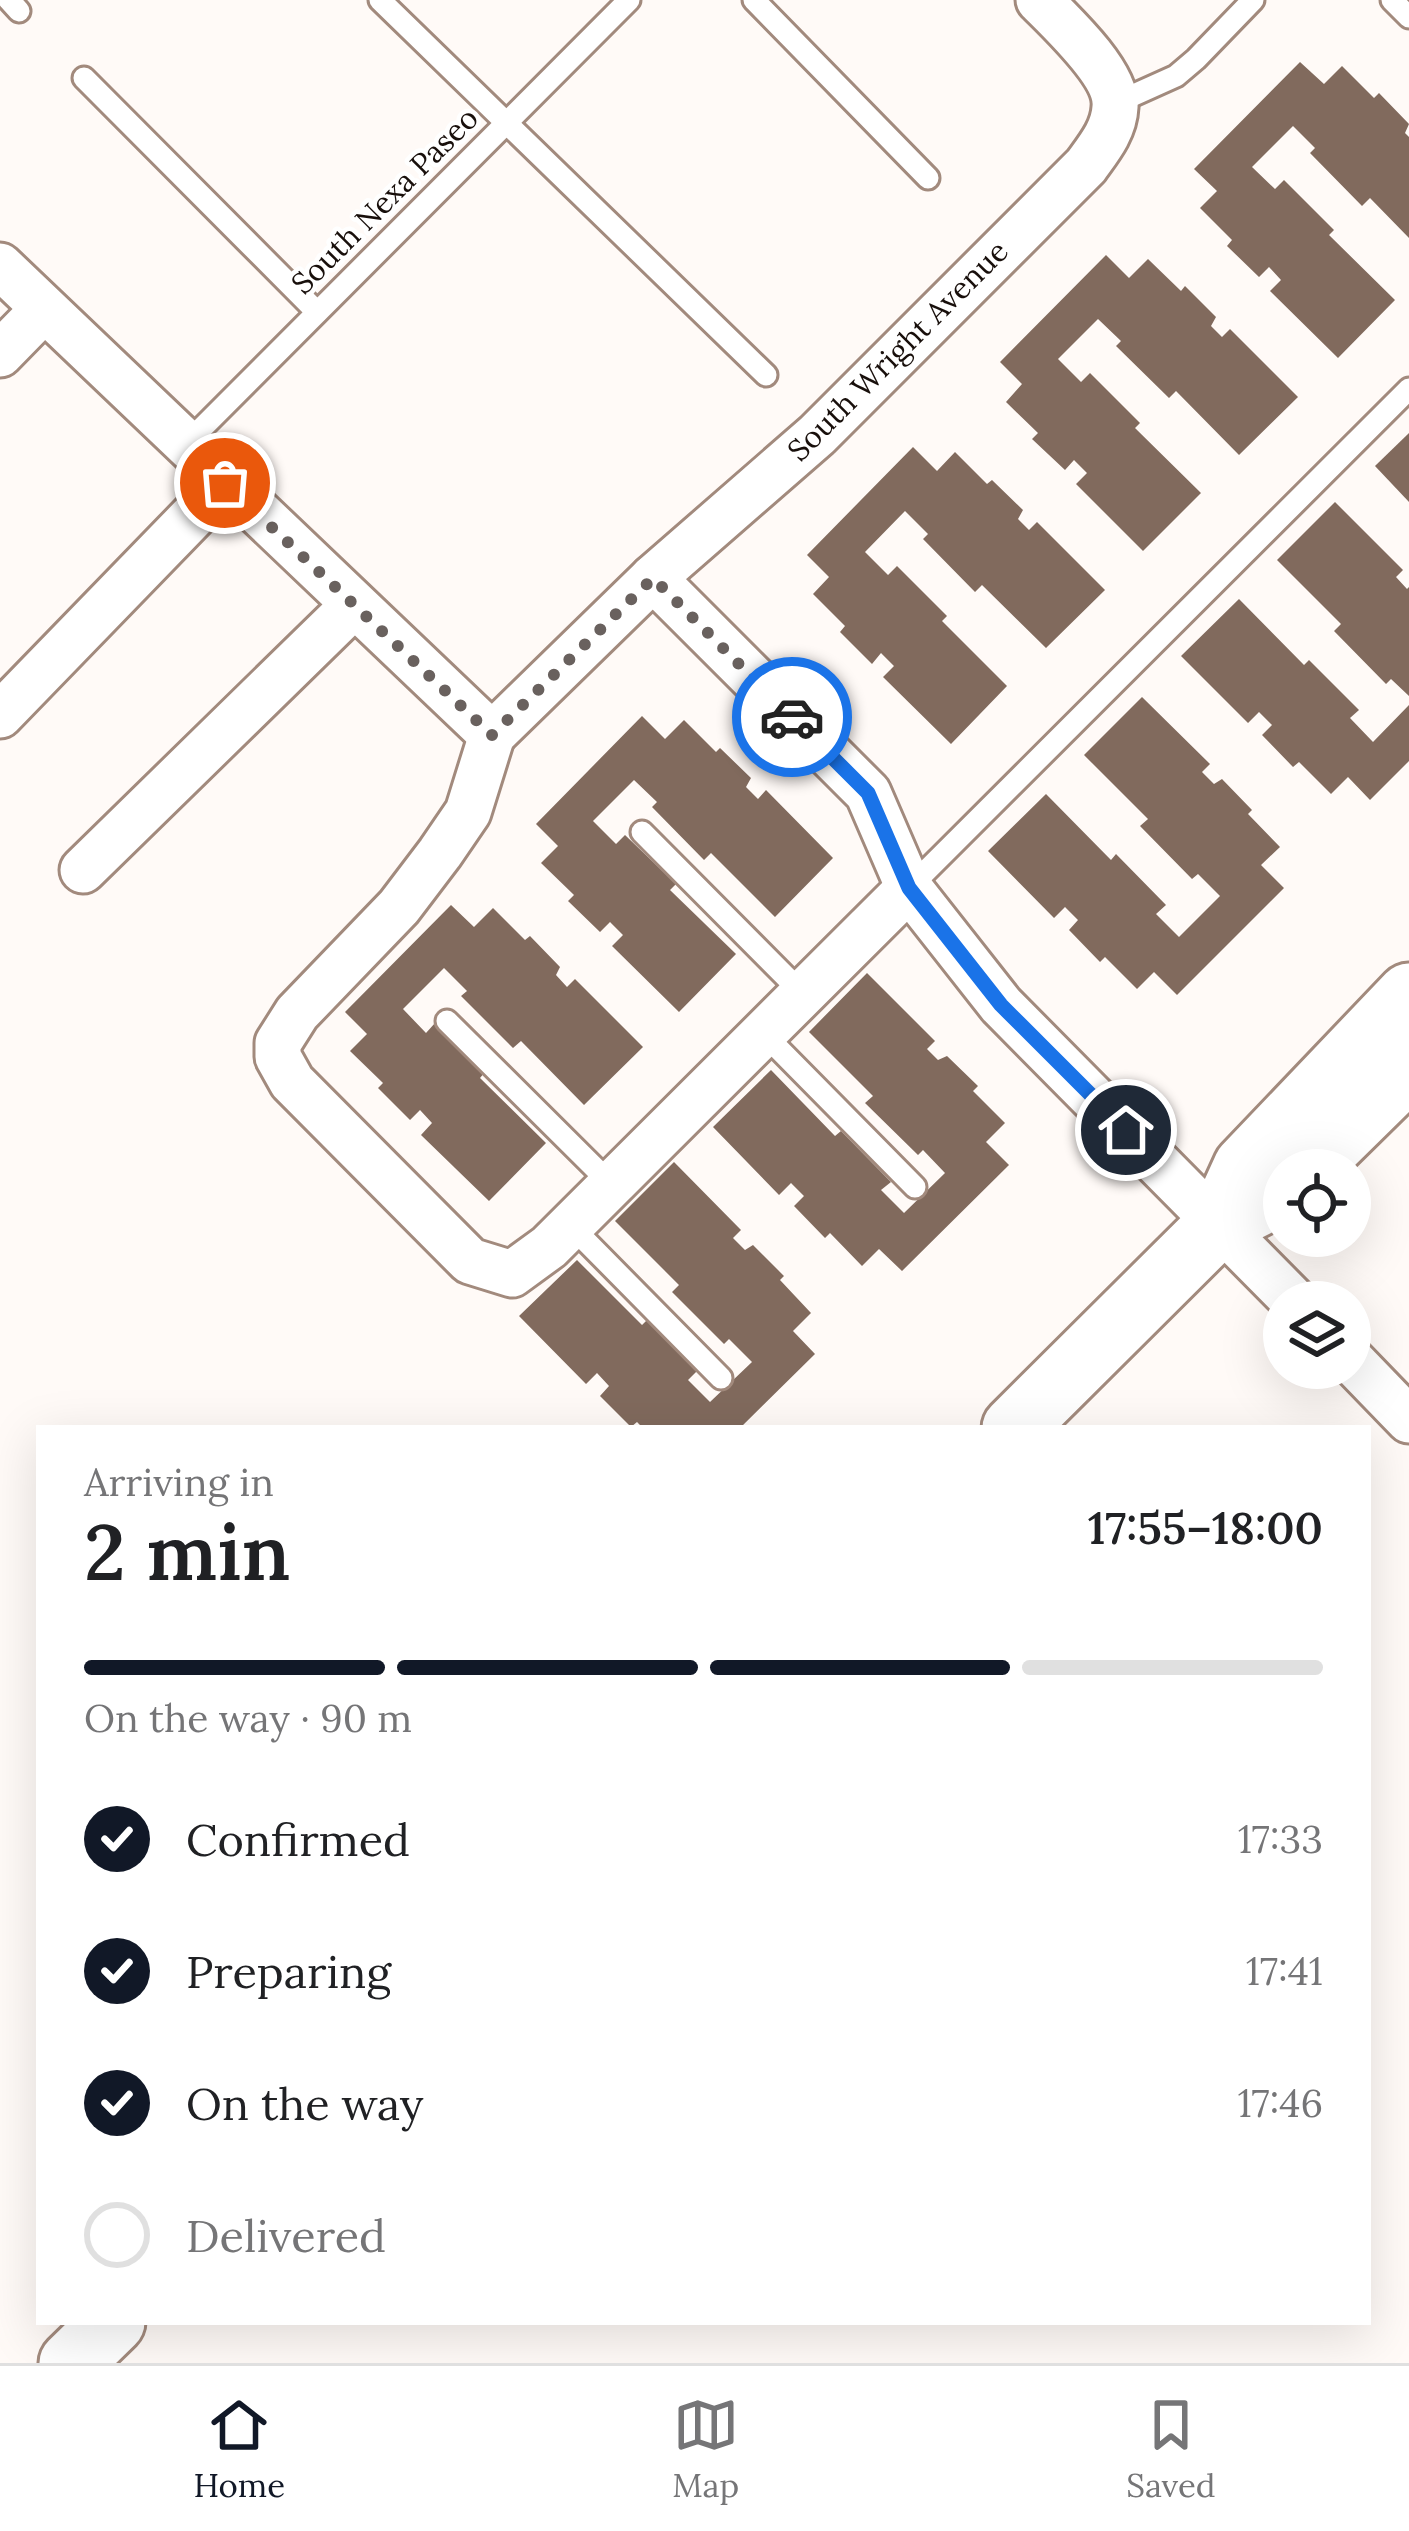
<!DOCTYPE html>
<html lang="en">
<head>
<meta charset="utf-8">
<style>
  body { margin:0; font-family:Lora,serif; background:#f6f6f6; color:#202124; height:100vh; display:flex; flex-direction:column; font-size:45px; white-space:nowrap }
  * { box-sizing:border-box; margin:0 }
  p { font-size:39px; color:#757577 }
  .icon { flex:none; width:66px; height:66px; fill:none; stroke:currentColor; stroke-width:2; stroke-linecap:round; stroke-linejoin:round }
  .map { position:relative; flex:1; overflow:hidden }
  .sheet { position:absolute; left:36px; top:1425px; width:1335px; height:900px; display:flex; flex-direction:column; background:#fff; border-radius:0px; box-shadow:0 12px 48px #0002 }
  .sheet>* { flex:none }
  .fabs { position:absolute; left:1263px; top:1149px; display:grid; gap:24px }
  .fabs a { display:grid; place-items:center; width:108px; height:108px; border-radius:50%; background:#fff; box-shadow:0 12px 48px #0002; font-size:60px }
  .pin { position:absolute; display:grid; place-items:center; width:102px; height:102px; color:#fff; margin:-51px; border:6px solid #fff; border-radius:50%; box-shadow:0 3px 12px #0007 }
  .courier { position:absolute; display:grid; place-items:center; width:120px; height:120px; margin:-60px; border:9px solid #1a73e8; border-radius:50%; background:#fff; color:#222; box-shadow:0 3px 15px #0007 }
  .headline em { font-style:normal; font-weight:600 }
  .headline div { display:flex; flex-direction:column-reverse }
  .headline { display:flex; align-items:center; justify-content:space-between; height:204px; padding:0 48px }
  h1 { font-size:78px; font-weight:600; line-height:90px }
  .bar { display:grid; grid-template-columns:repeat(4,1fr); gap:18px 12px; align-content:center; height:144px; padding:0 48px }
  .bar i { height:15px; border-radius:9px; background:#e0e0e0 }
  .bar .selected { background:#111827 }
  .bar p { grid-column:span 4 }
  ol { padding:0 48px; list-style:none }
  li { display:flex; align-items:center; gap:36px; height:132px }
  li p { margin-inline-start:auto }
  li .icon { padding:12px; border-radius:50%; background:#111827; color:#fff; stroke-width:4 }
  li:last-child { color:#757577 }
  li i { width:66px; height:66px; border:6px solid #e0e0e0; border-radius:50% }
  .dock { display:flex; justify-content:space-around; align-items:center; height:168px; border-top:3px solid #e0e0e0; background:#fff; font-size:33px; color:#757577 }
  .dock a { display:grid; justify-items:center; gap:6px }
  .dock .selected { color:#111827 }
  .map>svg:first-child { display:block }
  .building { fill:#816a5d }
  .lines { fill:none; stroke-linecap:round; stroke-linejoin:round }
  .lane-casing { stroke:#a28a7d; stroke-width:27 }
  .street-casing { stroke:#a28a7d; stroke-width:51 }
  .secondary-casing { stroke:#a28a7d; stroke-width:69 }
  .lane { stroke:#fff; stroke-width:21 }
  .street { stroke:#fff; stroke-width:45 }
  .secondary { stroke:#fff; stroke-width:63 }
  .done { stroke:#69615e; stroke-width:12; stroke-dasharray:0 21.6 }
  .route { stroke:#1a73e8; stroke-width:15 }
  .labels { text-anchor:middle; stroke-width:9; stroke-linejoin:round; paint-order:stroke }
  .street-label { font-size:30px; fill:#180f0b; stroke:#fff }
</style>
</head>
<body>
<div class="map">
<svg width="1409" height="2363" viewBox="0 0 1409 2363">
  <rect width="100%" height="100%" fill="#fffaf7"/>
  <!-- building -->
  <g class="building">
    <path d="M1300,62L1324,84L1342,66L1374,98L1379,93L1409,124L1405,133L1409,137V238L1370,198L1362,206L1310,153L1315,148L1293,126L1252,167L1275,189L1284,180L1334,230L1329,235L1395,300L1338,358L1270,291L1281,280L1269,267L1259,277L1227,246L1232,240L1200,208L1217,191L1194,169Z"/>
    <path d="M1106,255L1129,278L1148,259L1181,291L1185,286L1216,317L1211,326L1222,337L1230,329L1298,397L1239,455L1176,391L1169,398L1116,346L1121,341L1098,319L1058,359L1081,382L1090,373L1140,423L1135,428L1201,493L1143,551L1076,484L1087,473L1074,460L1065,470L1032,439L1038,433L1006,402L1022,384L1000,362Z"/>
    <path d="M1409,433V502L1375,466Z"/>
    <path d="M913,447L937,471L955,452L987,484L992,480L1023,510L1018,519L1029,530L1037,522L1105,590L1046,648L982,585L975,592L923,539L928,534L905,511L865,552L888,575L897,566L947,616L942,621L1007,686L951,744L883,677L894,666L881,653L872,664L840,632L845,626L813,594L829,577L807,555Z"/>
    <path d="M1335,502L1403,570L1396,577L1407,589L1409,587V696L1391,679L1386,684L1334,631L1341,624L1277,560Z"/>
    <path d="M1239,599L1304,665L1309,660L1359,710L1350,718L1373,742L1409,705V761L1370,800L1348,777L1331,794L1299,762L1293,767L1262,735L1272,725L1259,712L1248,723L1181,656Z"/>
    <path d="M1142,697L1210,764L1202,772L1214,784L1222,779L1252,810L1248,814L1280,847L1261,865L1284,888L1177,995L1154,972L1137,989L1105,957L1100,962L1069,930L1078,920L1065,907L1054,918L988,851L1046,794L1111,860L1116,854L1166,905L1156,914L1179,937L1220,896L1198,874L1192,879L1140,826L1148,819L1084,755Z"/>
    <path d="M642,716L665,739L684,720L716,752L720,748L751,778L746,787L758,799L766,790L833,858L775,917L711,853L704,860L652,807L657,802L634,780L593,821L616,844L625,835L676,884L670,890L736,954L679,1012L612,946L623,935L610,922L600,932L568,901L574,895L541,863L558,846L536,824Z"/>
    <path d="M451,905L474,927L493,908L525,940L530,936L560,967L556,975L567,987L575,979L643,1047L584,1105L521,1041L513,1048L461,996L467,991L444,968L403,1009L426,1033L435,1023L485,1072L480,1078L546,1143L489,1201L421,1135L432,1123L420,1110L410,1120L378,1088L383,1083L350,1051L367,1034L345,1012Z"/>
    <path d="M867,973L935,1041L927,1049L938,1060L947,1056L978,1086L973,1091L1005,1123L986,1142L1009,1165L902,1271L879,1249L862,1266L830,1233L825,1238L794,1206L804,1196L791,1183L779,1195L713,1127L771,1070L835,1136L841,1131L891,1182L881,1190L904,1213L945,1173L923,1150L918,1155L865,1103L873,1096L809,1032Z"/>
    <path d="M674,1162L741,1230L733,1238L745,1250L753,1245L784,1276L780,1280L811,1313L793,1331L815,1354L740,1428H643L637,1422L631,1427L600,1396L609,1386L597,1373L586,1384L519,1316L577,1260L642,1325L647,1320L697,1371L688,1380L710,1402L752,1362L729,1339L724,1344L672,1292L679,1285L615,1221Z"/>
  </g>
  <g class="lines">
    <!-- lane casing -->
    <g class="lane-casing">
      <g id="lane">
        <path d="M9,0L19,11"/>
        <path d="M380,0L766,375"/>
        <path d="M754,0L928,178"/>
        <path d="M1392,0L1409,17"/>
        <path d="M84,78L317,312"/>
        <path d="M1116,103L1176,76L1196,59L1253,0"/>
        <path d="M185,445L629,0"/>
        <path d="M642,832L802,993"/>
        <path d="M909,888L1409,389"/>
        <path d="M447,1021L611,1184"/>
        <path d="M762,1032L915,1187"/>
        <path d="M570,1225L721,1378"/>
      </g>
    </g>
    <!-- street casing -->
    <g class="street-casing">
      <g id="street">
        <path d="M0,266L492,735L653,578L817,435L1086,166C1099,148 1114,130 1115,107C1118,75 1061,22 1039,0"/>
        <path d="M0,354L44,309"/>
        <path d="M653,578L868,793L909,888L1001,1005L1295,1302"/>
        <path d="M0,715L225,483"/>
        <path d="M492,735L468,812L440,853L399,907L297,1013L278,1043V1057L292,1082L470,1261L512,1274L549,1247L909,888"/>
        <path d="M83,870L354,605"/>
        <path d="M1350,1359L1409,1420"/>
      </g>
    </g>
    <!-- secondary casing -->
    <g class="secondary-casing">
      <g id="secondary">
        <path d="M1305,1170L1409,1068"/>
        <path d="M1219,1224L1245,1167L1409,995"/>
        <path d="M1014,1428L1219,1224L1284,1191"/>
        <path d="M71,2363L113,2322"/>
      </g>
    </g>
    <!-- lane -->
    <use href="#lane" class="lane"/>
    <!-- street -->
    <use href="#street" class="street"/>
    <!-- secondary -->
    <use href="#secondary" class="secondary"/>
  </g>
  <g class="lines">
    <!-- done -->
    <path class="done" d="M225,483L492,735L653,578L792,717"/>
    <!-- route -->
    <path class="route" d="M792,717L868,793L909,888L1001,1005L1126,1130"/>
  </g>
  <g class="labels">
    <!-- street labels -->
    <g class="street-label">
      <text transform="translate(385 201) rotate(-45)" y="10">South Nexa Paseo</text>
      <text transform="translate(898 351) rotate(-45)" y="10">South Wright Avenue</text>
    </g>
  </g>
</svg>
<div class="fabs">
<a><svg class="icon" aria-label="locate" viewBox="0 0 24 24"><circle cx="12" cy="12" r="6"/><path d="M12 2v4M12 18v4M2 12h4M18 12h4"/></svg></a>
<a><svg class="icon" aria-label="layers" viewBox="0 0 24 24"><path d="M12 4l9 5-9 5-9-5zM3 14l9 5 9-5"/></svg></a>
</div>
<div class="pin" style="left:225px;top:483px;background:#ea580c"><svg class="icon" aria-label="bag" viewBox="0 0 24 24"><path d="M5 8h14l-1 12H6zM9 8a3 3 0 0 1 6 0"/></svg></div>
<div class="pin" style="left:1126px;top:1130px;background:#1f2937"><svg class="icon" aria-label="home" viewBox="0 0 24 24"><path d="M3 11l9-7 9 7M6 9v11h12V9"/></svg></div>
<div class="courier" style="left:792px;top:717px"><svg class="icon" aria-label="car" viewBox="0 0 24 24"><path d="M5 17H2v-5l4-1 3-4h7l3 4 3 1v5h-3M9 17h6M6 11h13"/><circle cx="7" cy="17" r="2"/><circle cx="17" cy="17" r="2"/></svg></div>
<section class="sheet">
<div class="headline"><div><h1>2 min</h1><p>Arriving in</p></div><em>17:55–18:00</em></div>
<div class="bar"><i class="selected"></i><i class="selected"></i><i class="selected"></i><i></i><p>On the way · 90 m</p></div>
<ol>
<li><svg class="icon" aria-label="check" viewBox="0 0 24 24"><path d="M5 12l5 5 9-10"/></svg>Confirmed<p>17:33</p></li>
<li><svg class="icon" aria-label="check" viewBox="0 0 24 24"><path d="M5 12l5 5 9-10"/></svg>Preparing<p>17:41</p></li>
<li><svg class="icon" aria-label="check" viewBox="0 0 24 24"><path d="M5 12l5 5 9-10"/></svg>On the way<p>17:46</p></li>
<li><i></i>Delivered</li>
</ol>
</section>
</div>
<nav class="dock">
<a class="selected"><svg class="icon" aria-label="home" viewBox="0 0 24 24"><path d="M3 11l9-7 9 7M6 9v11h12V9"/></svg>Home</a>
<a><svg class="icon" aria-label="map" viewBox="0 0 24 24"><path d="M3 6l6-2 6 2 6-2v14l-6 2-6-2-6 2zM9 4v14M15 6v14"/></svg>Map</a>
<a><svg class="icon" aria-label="saved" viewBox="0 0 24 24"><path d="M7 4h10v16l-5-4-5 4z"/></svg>Saved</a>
</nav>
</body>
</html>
